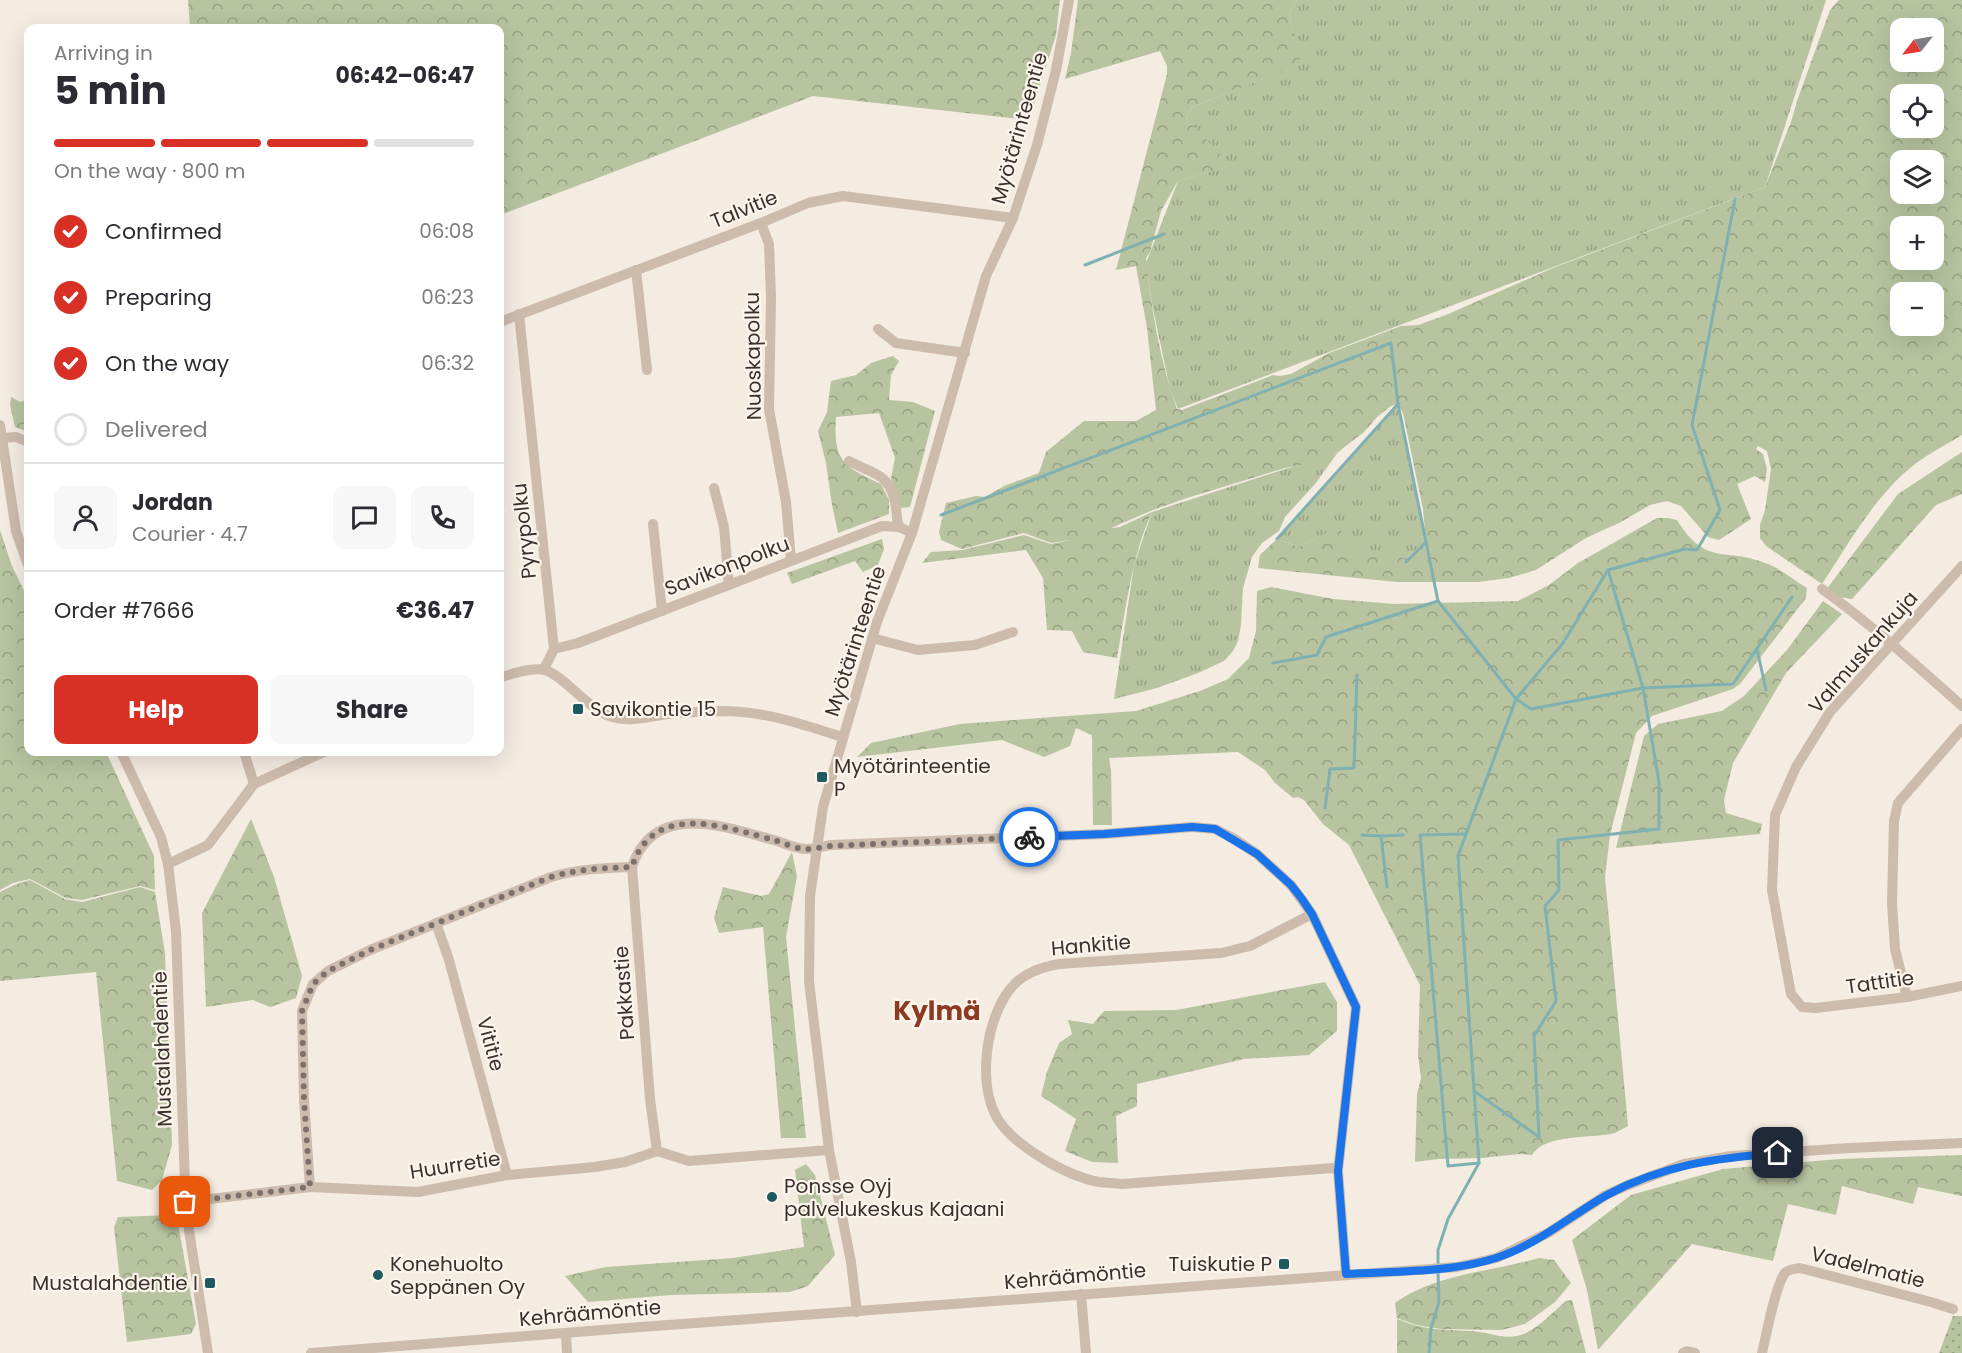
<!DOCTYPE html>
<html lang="en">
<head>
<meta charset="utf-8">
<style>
  body { margin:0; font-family:Poppins,sans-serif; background:#f7f7f7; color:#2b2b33; height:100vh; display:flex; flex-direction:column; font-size:22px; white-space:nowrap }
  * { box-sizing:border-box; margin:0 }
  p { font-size:20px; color:#7c7c81 }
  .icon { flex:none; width:33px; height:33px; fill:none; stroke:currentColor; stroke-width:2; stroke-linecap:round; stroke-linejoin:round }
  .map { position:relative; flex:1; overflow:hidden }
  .sheet { position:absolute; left:24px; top:24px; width:480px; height:732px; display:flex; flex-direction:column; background:#fff; border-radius:12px; box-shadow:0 6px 24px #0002 }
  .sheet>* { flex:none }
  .needle { width:39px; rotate:239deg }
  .controls { position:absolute; left:1890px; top:18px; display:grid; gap:12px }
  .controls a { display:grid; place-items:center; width:54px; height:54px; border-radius:12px; background:#fff; box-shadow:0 6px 24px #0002; font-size:30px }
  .pin { position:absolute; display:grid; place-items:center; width:51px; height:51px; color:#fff; margin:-26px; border-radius:12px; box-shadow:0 3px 9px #0006 }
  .courier { position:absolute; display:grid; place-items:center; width:60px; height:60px; margin:-30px; border:4px solid #1a73e8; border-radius:50%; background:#fff; color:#222; box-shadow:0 2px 8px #0007 }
  .summary em { font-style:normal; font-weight:700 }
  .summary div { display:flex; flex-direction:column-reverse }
  .summary { display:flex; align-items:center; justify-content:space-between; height:102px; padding:0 30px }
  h1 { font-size:39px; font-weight:700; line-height:45px }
  .bar { display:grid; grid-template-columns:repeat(4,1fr); gap:9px 6px; align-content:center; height:72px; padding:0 30px }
  .bar i { height:8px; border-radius:4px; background:#e1e1e2 }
  .bar .on { background:#d93025 }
  .bar p { grid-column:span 4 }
  .line { display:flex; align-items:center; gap:15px; padding:0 30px; border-top:2px solid #e1e1e2 }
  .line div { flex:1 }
  .round { display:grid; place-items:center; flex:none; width:63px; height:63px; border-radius:12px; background:#f7f7f7 }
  ol { padding:0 30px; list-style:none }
  li { display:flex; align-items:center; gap:18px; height:66px }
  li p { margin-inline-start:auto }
  li .icon { padding:6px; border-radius:50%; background:#d93025; color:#fff; stroke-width:4 }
  li:last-child { color:#7c7c81 }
  li i { width:33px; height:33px; border:3px solid #e1e1e2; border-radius:50% }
  .primary-button { display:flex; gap:12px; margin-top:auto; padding:12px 30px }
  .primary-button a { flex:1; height:69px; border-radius:12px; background:#d93025; color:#fff; font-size:24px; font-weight:700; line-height:69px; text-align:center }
  .primary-button a+a { background:#f7f7f7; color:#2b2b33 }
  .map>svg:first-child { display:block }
  .grass { fill:url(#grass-tufts) }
  .forest { fill:url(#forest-crowns); fill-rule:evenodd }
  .park { fill:url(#park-dots) }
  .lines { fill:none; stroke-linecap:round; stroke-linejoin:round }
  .stream { stroke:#7fb0b2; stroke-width:3 }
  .minor { stroke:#cdbbac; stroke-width:10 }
  .done { stroke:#7c716b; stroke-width:6; stroke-dasharray:0 10.8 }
  .route { stroke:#1a73e8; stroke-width:8 }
  .poi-dot { fill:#1f5a5e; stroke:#fbf5ee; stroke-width:2 }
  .labels { text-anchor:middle; stroke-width:4.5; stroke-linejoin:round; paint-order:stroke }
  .street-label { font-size:20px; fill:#3b302b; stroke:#fbf5ee }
  .poi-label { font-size:20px; fill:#3b302b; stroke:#fbf5ee; text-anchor:start }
  .district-label { font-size:26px; font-weight:bold; fill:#8c3b22; stroke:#fbf5ee }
</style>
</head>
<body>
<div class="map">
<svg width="1962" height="1353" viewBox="0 0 1962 1353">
  <defs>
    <pattern id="grass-tufts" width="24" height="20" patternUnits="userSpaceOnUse" patternTransform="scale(1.5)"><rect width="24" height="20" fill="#b8c4a0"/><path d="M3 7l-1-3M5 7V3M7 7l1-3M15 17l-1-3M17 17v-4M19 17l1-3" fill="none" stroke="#97a083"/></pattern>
    <pattern id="forest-crowns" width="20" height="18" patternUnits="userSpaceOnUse" patternTransform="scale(1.5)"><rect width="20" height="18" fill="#b8c4a0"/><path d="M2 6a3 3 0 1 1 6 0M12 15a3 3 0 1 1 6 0" fill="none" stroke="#97a083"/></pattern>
    <pattern id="park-dots" width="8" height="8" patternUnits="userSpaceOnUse" patternTransform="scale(1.5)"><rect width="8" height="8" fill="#b8c4a0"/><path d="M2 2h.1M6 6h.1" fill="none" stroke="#97a083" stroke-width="1.8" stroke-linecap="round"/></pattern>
  </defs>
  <rect width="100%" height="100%" fill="#f4ebe1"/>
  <!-- grass -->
  <g class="grass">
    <path d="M1297,0H1826L1765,187L1178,409L1170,389L1152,304L1146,263L1178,181L1230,166L1186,118L1192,107L1300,64L1289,13Z"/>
    <path d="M1397,406L1426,542L1404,559L1394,550H1354L1337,528L1299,547L1277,539Z"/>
    <path d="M1338,452L1315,484L1285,517L1279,531L1262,543L1252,557L1243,588L1241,625L1238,641L1233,651L1224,661L1198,673L1157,688L1114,699L1134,565L1152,512Z"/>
  </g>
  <!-- forest -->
  <g class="forest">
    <path d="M188,0H1060L1056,35L1029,120L813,96L500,215V28H190Z"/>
    <path d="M1078,0H1297L1289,13L1301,64L1192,107L1186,118L1231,166L1178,181L1161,211L1150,252L1146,258C1151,308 1160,361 1177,409L1182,410L1273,375L1280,376L1291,374L1329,353L1401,326L1418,325L1446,315L1553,268L1765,187L1791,122L1798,98L1830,10L1839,0H1962V435C1947,444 1930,453 1915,464C1876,494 1849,543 1822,584L1766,546L1760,538V525L1765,510L1771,469L1767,451L1758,446L1756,449L1763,454L1767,469L1765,482L1755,476L1737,484L1751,519L1719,540L1708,537L1681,506L1667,501L1650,505L1621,522L1586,538L1536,570L1509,578L1478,582H1397L1258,568L1260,555L1277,539L1299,547L1338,527L1354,550H1394L1404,559L1426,542L1423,509L1403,413L1398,404L1391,406L1378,416L1364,432L1338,452L1309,463L1285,468L1187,498L1153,510L1111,528L1120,527L1152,512C1131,558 1126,609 1117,658L1083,652L1072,631L1047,630L1043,578L1026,550L922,563L931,552L962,550L1024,535L1051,544L1070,540L1051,543L1024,533L962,549L941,540L939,532L946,503L976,496L985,497L1004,486L1039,473L1046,452L1084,421H1136L1156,410L1147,328L1136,266L1116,270L1167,74V66L1160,51L1065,79L1071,53ZM1900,28H1934V62H1900ZM1900,94H1934V128H1900ZM1900,160H1934V194H1900ZM1900,226H1934V260H1900ZM1900,292H1934V326H1900Z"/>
    <path d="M893,356L899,361L891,375L889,400L913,402L935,411L910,507L900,508L891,478L895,458L879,413L836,417C833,460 843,467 881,484L889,500V514L838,533L832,505L826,463L818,431L827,412L831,381L856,375L871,363Z"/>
    <path d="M11,397L20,402L28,399V432L15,427L10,405Z"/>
    <path d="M1962,452V494L1936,505L1852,599L1838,597L1826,590L1898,494Z"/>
    <path d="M1657,518H1668L1677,520C1707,568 1724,546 1768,564C1781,569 1794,580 1807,588L1806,598L1740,684L1733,689L1652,716L1636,733L1610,835L1605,877L1628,1126C1624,1128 1619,1131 1615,1133C1593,1139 1545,1133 1532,1155L1520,1154L1482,1158L1438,1159L1400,1164L1415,1162L1417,1094L1421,1078L1418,1056L1420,985L1349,845L1323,824L1304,800L1298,797L1293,798L1275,783L1265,770L1238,752L1109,758L1111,770L1112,825H1093L1092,735L1076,728L1070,746L1044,757L1002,740L857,757L871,743L960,724L1136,711L1200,691L1228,679L1249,658L1256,631L1257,591L1271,587L1333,599L1395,604L1518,601L1549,585L1578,563Z"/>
    <path d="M0,530L12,566L28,599V752H106L154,856L155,890L140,886L82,900L66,898L30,879L13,883L0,890Z"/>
    <path d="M882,539L884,549L878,565L863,572L855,561L792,584L787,573Z"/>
    <path d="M1823,601L1842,614L1786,673L1733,763L1724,800L1726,813L1762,824L1760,834L1616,848L1644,736L1658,724L1722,711L1744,696L1787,650Z"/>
    <path d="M251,819L274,877L302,976L296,998L270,1007L253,1000L206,1007L202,913Z"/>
    <path d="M792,852L797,876L786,937L806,1138H781L763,927L719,933L714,918L723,887L761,896L769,894Z"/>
    <path d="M30,880L65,899L82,902L140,887L155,892L165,953L172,1145L162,1180L152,1190L117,1181L96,972L0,981V892L14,885Z"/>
    <path d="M1325,982L1337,1002V1031L1309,1055L1244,1059L1137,1084V1106L1116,1116L1118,1163L1092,1162L1065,1151L1076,1119L1041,1096L1047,1072L1059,1043L1072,1034L1068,1020L1093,1024L1104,1011L1176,1010Z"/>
    <path d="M1962,1155V1196L1918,1187L1913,1204L1842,1186L1836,1215L1788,1204L1773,1261L1692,1244L1598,1350L1587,1290L1572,1240L1631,1195L1723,1169L1839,1159Z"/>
    <path d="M806,1164L815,1175L835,1255L808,1286L790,1292L671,1295L588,1302L565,1276L606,1267L733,1258L804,1247L795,1170Z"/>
    <path d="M171,1215L178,1223L196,1324L191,1334L127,1342L114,1227L118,1217Z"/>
    <path d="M1539,1258L1554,1260L1571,1283L1555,1302L1525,1324L1501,1330L1441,1329L1416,1325L1397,1318L1395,1303C1437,1273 1491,1272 1539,1258Z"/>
    <path d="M1572,1300L1586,1353H1397V1319C1427,1331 1440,1329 1471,1331C1490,1332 1506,1342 1526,1333C1540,1326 1554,1311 1566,1301Z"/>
  </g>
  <!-- park -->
  <path class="park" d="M1953,1316H1962V1353H1939Z"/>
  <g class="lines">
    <!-- stream -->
    <g class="stream">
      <path d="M1085,265L1164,234"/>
      <path d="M941,515L1391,343L1398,404"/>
      <path d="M1277,539L1398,404L1438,601"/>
      <path d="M1406,562L1426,542"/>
      <path d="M1757,649L1766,690"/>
      <path d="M1273,663L1317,655L1326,637L1438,601L1516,699L1531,709L1643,688L1733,684L1792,597"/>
      <path d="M1325,808L1330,769L1354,768L1357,675"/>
      <path d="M1466,834L1420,835L1448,1166L1479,1163"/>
      <path d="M1362,835L1381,836L1387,887"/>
      <path d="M1381,836L1403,835"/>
      <path d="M1474,1091L1539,1137L1534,1036L1556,1001L1545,906L1559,890L1558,840L1659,829V782L1643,688L1608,570"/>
      <path d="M1438,1266V1250L1448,1219L1479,1163L1458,856L1516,699L1563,643L1608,570L1685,549L1697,550L1720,510L1692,425L1735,199"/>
      <path d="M1429,1353L1431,1328L1439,1302L1438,1272"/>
    </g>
    <!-- minor -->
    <g class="minor">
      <path d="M761,223L769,244L771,297L769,409L786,502L791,560"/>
      <path d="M636,270L647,370"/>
      <path d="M519,314L554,649L544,669"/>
      <path d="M500,322L761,223L808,203L843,196L1013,218"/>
      <path d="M878,329L896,343L965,353"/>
      <path d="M0,425L16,531L28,565"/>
      <path d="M2,438L16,437L28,442"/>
      <path d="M849,461C870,473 887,472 894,498C897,508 896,517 899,527"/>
      <path d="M714,488L724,527L729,585"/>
      <path d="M653,524L662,611"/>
      <path d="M1962,566L1830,712L1796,767L1775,815L1772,890L1791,994L1802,1007L1816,1008L1907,997L1962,986"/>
      <path d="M1822,589C1872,625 1916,665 1962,706"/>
      <path d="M872,638L918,650L975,645L1013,632"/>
      <path d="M554,649L578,643L882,526L899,527L912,533"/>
      <path d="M500,678C509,674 534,667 544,670C563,674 587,709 612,717C632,723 655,715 676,713C691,712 706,712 721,711C764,711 802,724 842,737"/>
      <path d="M121,752L161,837L168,864L176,931L186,1211L208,1353"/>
      <path d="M244,752L254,784"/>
      <path d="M168,864L208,845L254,784L324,752"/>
      <path d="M1312,914L1250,946L1221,953L1059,964C1042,967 1022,974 1011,988C986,1018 977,1083 997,1118C1015,1147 1067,1176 1099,1182C1107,1183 1115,1183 1122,1184L1333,1168L1338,1171"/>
      <path d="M436,923L449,960L507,1175"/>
      <path d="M1907,997L1895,949L1892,903L1894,821L1898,803L1962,729"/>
      <path d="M829,1150L689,1161L657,1151L650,1099L632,867C654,799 728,828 777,841C786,844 799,850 808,849C816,849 824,846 831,845L1104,834L1192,827L1215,829L1233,838L1257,854L1291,885L1312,914L1356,1007L1338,1171L1346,1274"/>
      <path d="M310,1187L304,1100L302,1011L313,984L328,971L370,950L551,877C578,869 604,868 632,867"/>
      <path d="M185,1202L310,1187L418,1192L507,1175L595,1167L625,1162L657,1151"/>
      <path d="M1081,1294L1086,1353"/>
      <path d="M857,1312L851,1262L829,1150L809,981L810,896L823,807L877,622L912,533L986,276L1013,218L1037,145L1056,70L1069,0"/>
      <path d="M566,1334L567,1353"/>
      <path d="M311,1353L627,1328L1457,1267L1496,1258L1548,1233L1606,1195L1628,1185L1684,1164L1731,1156L1850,1148L1962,1143"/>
      <path d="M1683,1353L1687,1351L1695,1353"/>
      <path d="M1762,1353C1766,1337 1776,1281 1786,1272C1790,1269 1795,1269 1800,1268L1931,1302L1953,1309"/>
    </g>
  </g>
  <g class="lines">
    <!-- done -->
    <path class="done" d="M185,1202L310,1187L304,1100L302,1011L313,984L328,971L370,950L551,877C578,869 604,868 632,867C654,799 728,828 777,841C786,844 799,850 808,849C816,849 824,846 831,846L1029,837"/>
    <!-- route -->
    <path class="route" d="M1029,837L1104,834L1192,827L1215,829L1257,854L1291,885L1302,899L1312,914L1356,1007L1338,1171L1346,1274C1396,1271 1448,1273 1496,1258C1537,1245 1570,1216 1607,1195C1662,1165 1717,1158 1778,1153"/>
  </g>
  <!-- markers -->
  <g class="poi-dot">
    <rect x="572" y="703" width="12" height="12" rx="3"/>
    <rect x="816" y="771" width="12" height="12" rx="3"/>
    <circle cx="772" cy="1197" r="6"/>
    <rect x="1278" y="1258" width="12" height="12" rx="3"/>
    <circle cx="378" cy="1275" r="6"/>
    <rect x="204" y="1277" width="12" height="12" rx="3"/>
  </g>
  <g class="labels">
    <!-- street labels -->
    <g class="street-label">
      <text transform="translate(1019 128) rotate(-74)" y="7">Myötärinteentie</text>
      <text transform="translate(744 209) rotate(-22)" y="7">Talvitie</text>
      <text transform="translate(753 356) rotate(-91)" y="7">Nuoskapolku</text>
      <text transform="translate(524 531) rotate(-96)" y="7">Pyrypolku</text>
      <text transform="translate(727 566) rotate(-21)" y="7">Savikonpolku</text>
      <text transform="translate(855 641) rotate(-72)" y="7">Myötärinteentie</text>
      <text transform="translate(1863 652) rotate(-49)" y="7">Valmuskankuja</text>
      <text transform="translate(1091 945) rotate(-5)" y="7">Hankitie</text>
      <text transform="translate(1880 982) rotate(-8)" y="7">Tattitie</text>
      <text transform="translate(624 993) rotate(-94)" y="7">Pakkastie</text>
      <text transform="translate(491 1044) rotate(75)" y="7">Vititie</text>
      <text transform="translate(162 1049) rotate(-92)" y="7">Mustalahdentie</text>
      <text transform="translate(455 1165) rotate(-9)" y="7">Huurretie</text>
      <text transform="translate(1868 1267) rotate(14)" y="7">Vadelmatie</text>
      <text transform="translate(1075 1276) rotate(-5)" y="7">Kehräämöntie</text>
      <text transform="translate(590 1313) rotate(-5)" y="7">Kehräämöntie</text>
    </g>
    <!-- poi labels -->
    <g class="poi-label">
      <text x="590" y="716">Savikontie 15</text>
      <text x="834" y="773">Myötärinteentie<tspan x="834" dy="23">P</tspan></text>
      <text x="784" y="1193">Ponsse Oyj<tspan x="784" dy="23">palvelukeskus Kajaani</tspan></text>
      <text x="390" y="1271">Konehuolto<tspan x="390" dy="23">Seppänen Oy</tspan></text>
      <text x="1272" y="1271" text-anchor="end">Tuiskutie P</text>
      <text x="198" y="1290" text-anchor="end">Mustalahdentie I</text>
    </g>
    <!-- district labels -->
    <g class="district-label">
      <text x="937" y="1020">Kylmä</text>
    </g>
  </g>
</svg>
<div class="controls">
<a><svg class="needle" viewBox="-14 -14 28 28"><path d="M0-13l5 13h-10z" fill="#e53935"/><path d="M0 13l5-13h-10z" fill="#7c7c81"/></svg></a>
<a><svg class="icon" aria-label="locate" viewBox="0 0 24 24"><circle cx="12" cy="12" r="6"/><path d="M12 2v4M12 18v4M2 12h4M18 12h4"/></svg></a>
<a><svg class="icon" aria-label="layers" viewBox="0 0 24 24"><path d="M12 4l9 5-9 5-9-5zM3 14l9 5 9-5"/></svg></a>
<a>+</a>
<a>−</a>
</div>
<div class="pin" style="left:185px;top:1202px;background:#ea580c"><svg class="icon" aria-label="bag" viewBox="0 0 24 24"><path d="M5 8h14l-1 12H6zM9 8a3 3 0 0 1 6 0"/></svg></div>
<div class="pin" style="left:1778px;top:1153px;background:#1f2937"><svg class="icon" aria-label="home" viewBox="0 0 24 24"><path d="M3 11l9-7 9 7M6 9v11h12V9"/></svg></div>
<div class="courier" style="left:1029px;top:837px"><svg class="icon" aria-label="bike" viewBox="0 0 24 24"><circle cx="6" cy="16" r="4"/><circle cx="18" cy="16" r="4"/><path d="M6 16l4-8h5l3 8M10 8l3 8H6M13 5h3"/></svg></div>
<section class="sheet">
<div class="summary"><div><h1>5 min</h1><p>Arriving in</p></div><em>06:42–06:47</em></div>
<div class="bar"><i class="on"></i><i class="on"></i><i class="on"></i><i></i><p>On the way · 800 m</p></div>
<ol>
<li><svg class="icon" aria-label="check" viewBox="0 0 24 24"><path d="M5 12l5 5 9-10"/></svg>Confirmed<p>06:08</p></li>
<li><svg class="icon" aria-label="check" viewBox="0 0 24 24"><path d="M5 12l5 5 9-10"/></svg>Preparing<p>06:23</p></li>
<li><svg class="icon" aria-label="check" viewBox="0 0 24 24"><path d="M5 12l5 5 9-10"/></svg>On the way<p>06:32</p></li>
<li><i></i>Delivered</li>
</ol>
<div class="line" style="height:108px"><a class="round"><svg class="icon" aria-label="person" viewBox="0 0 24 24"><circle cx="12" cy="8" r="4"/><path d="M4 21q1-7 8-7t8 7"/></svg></a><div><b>Jordan</b><p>Courier · 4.7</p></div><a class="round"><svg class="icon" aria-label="chat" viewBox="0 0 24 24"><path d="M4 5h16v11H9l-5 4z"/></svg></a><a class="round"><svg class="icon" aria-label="phone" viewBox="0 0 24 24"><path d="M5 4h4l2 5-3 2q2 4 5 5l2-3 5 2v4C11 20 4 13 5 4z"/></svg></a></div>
<div class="line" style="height:78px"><div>Order #7666</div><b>€36.47</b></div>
<div class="primary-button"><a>Help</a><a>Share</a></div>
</section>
</div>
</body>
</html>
